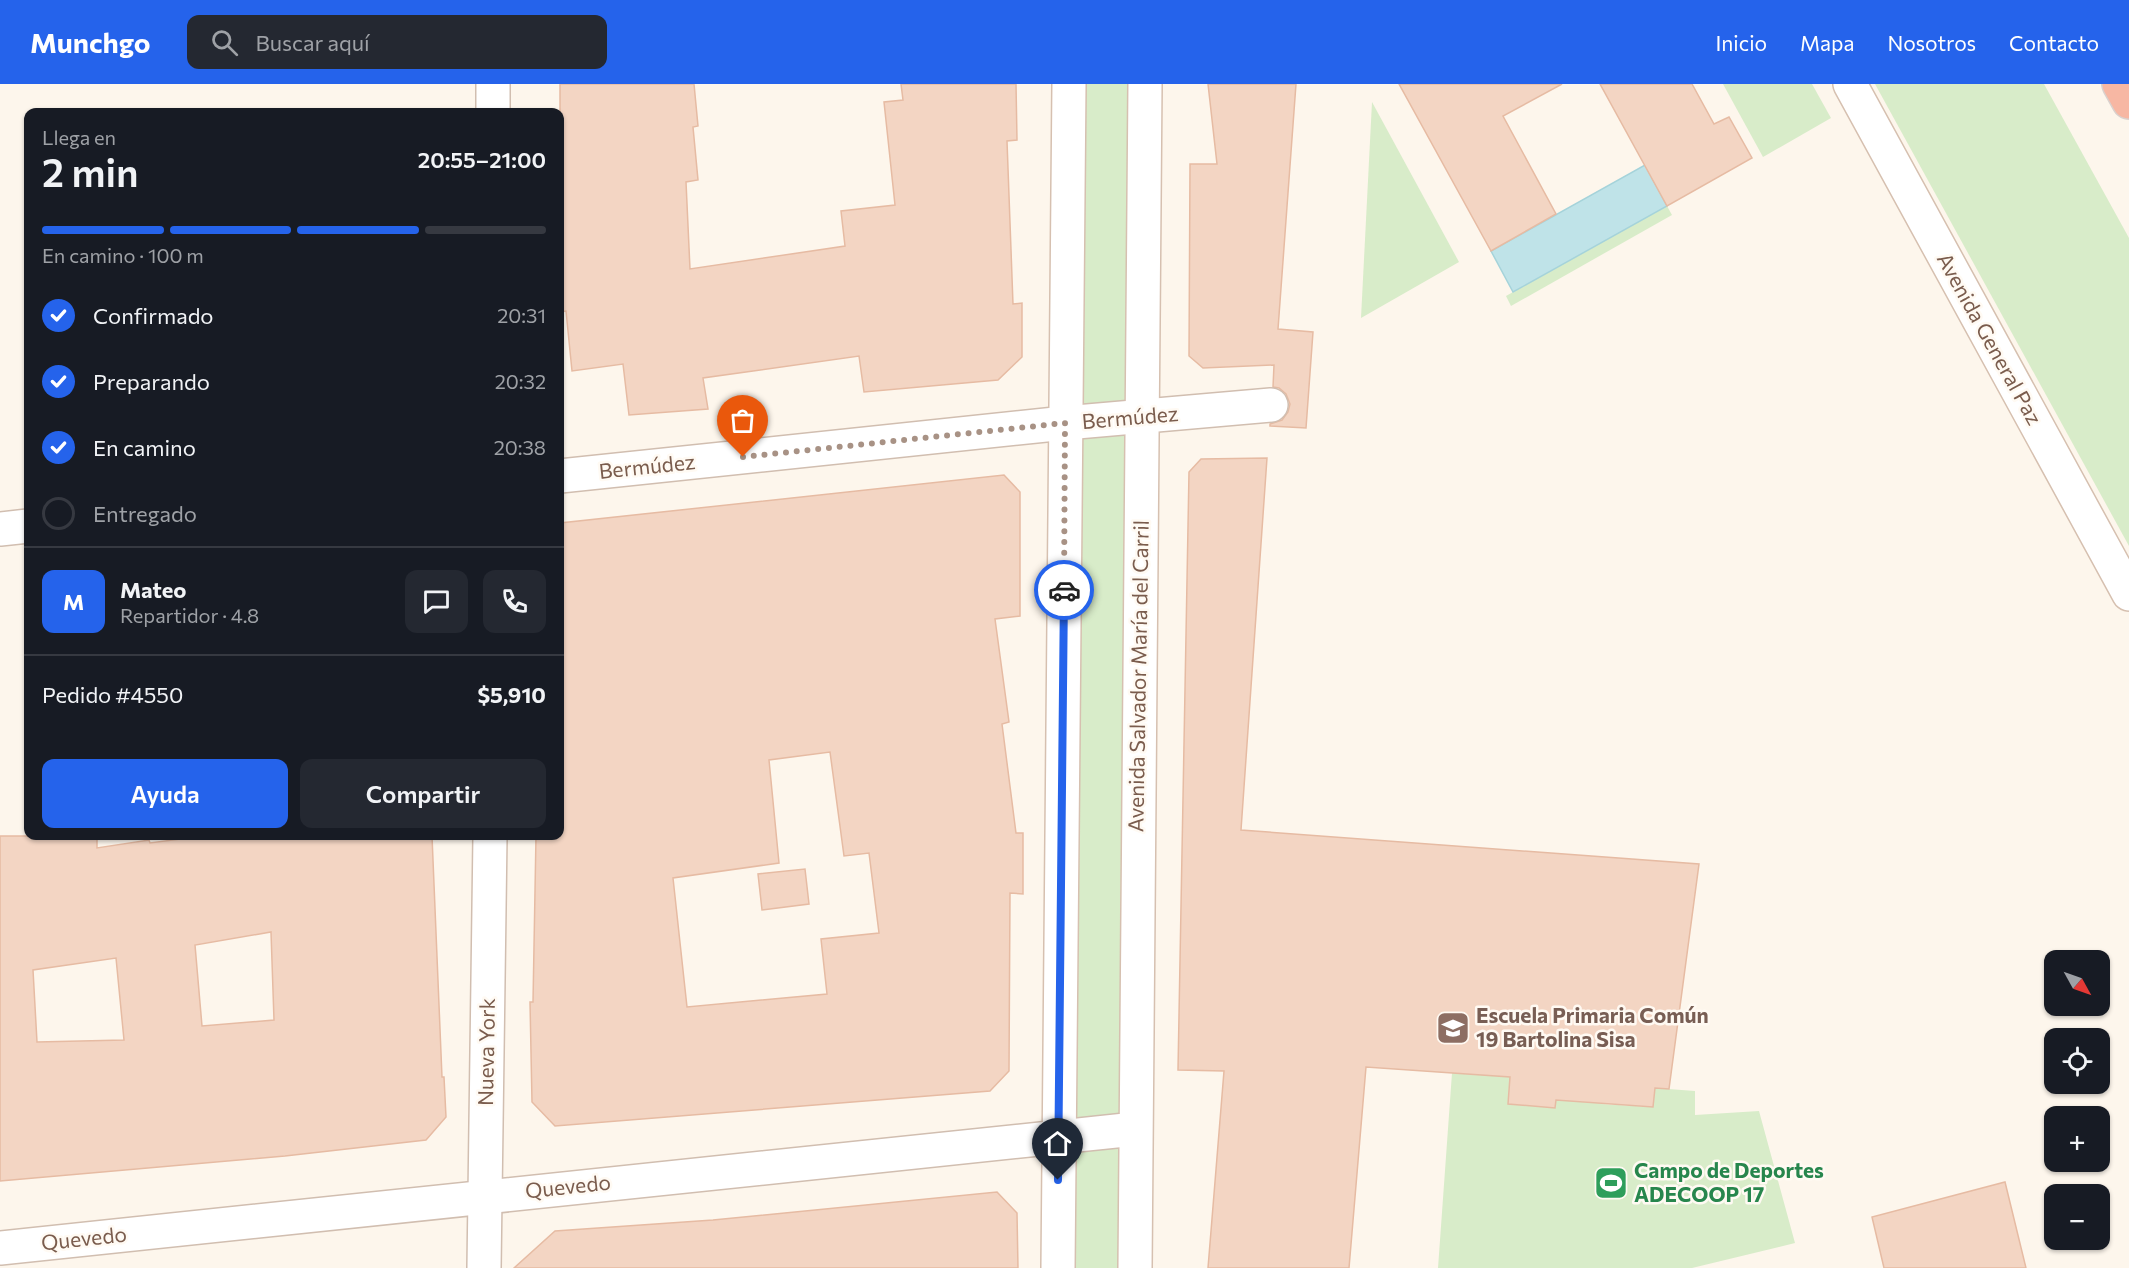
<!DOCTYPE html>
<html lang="es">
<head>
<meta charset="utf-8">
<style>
  body { margin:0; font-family:Commissioner,sans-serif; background:#242831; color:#f1f3f6; height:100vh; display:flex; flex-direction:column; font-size:22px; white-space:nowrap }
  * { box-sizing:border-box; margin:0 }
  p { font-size:20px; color:#9ea1a6 }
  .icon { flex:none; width:33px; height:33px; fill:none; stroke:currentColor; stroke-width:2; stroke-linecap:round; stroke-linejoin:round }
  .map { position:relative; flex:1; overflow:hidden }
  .side { position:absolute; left:24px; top:24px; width:540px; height:732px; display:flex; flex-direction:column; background:#171b24; border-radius:12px; box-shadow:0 2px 4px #0004 }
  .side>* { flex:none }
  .needle { width:39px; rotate:130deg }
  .fabs { position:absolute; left:2044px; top:866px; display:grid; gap:12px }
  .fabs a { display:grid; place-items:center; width:66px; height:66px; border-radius:12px; background:#171b24; box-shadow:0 2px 4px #0004; font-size:30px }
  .pin { position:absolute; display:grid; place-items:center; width:51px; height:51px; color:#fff; margin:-62px -26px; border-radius:50% 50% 50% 0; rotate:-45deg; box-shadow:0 0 6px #0007 }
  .pin .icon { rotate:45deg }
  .courier { position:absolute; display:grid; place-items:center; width:60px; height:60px; margin:-30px; border:4px solid #2563eb; border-radius:50%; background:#fff; color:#222; box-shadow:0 2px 8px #0007 }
  .head em { font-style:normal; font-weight:600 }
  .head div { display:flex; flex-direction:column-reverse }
  .head { display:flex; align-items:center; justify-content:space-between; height:102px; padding:0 18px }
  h1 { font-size:39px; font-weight:600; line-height:45px }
  .bar { display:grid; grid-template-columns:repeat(4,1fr); gap:9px 6px; align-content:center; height:72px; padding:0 18px }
  .bar i { height:8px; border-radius:4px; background:#363941 }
  .bar .active { background:#2563eb }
  .bar p { grid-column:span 4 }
  .line { display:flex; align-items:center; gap:15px; padding:0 18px; border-top:2px solid #363941 }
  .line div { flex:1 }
  .round { display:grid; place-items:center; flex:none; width:63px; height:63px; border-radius:12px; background:#242831 }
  ol { padding:0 18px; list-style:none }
  li { display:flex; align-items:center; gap:18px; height:66px }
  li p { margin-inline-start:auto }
  li .icon { padding:6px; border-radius:50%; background:#2563eb; color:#fff; stroke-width:4 }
  li:last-child { color:#9ea1a6 }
  li i { width:33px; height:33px; border:3px solid #363941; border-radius:50% }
  .button { display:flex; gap:12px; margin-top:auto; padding:12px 18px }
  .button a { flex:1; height:69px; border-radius:12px; background:#2563eb; color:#fff; font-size:24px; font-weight:600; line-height:69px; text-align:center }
  .button a+a { background:#242831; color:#f1f3f6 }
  header { display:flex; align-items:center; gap:36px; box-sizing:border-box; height:84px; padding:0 30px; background:#2563eb; color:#fff }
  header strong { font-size:28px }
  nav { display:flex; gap:33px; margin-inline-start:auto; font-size:21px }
  .search { width:420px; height:54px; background:#242831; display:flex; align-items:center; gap:15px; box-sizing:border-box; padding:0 21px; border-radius:12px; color:#9ea1a6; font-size:22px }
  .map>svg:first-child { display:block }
  .green { fill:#d8ecc9 }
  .water { fill:#bfe3e8; stroke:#a5d3da; stroke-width:1.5 }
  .building { fill:#f3d5c3; stroke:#e6bba3; stroke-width:1.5; fill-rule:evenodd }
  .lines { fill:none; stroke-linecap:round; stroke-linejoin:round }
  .street-casing { stroke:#d1beb0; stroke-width:36 }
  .secondary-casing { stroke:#d6c0b0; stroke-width:36 }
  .highway-casing { stroke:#dad1cd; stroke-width:36 }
  .street { stroke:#fff; stroke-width:33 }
  .secondary { stroke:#fff; stroke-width:33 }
  .highway { stroke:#f7b7a3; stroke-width:33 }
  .done { stroke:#a89285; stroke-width:6; stroke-dasharray:0 10.8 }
  .route { stroke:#2563eb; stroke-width:8 }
  .labels { text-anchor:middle; stroke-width:5; stroke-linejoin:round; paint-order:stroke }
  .street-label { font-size:21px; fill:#7a5c4d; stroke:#fffaf3 }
  .education-label { font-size:21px; font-weight:bold; fill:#785e54; stroke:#fffaf3; text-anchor:start }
  .leisure-label { font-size:21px; font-weight:bold; fill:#27864d; stroke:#fffaf3; text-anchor:start }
</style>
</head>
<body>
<header>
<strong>Munchgo</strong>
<div class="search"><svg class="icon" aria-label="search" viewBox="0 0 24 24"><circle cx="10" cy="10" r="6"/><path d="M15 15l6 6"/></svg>Buscar aquí</div>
<nav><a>Inicio</a><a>Mapa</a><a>Nosotros</a><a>Contacto</a></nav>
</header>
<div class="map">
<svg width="2129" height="1184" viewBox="0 0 2129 1184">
  <rect width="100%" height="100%" fill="#fdf6ec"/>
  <!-- green -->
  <g class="green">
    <path d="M1069,0H1145L1135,1184H1058Z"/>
    <path d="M1723,0H1812L1831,34L1763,73Z"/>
    <path d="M1875,0H2044L2129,154V462Z"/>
    <path d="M1372,18L1459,178L1361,234Z"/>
    <path d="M1667,122L1672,131L1511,222L1506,212Z"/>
    <path d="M1452,989L1558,996L1601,1020L1653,1023L1655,1004L1695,1007V1031L1759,1027L1795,1159L1692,1184H1438Z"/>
  </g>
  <!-- water -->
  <path class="water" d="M1645,81L1667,122L1513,208L1491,167Z"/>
  <!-- building -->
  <g class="building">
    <path d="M560,0H694L698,42L693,43L698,96L686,98L690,185L845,162L841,127L895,121L884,18L903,16L901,0H1016L1017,56L1007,57L1013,220L1022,219V273L998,296L864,308L859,272L703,294L708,325L629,331L623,280L572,287L566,227L560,228Z"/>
    <path d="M1208,0H1296L1278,245L1313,248L1306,344L1270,342V340L1282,336L1288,328L1290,320L1286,310L1279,304L1273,303L1274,281L1203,284L1189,272L1190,80H1217Z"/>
    <path d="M1399,0H1562L1503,32L1556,130L1491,167Z"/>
    <path d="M1600,0H1692L1714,40L1729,33L1752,74L1667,122Z"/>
    <path d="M1267,374L1241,746L1699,780L1669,1005L1655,1004L1653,1023L1556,1016L1555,1024L1508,1020L1510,993L1366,983L1349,1184H1208L1224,987L1178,986L1189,388L1201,375Z"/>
    <path d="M1004,391L1020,408V532L995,535L1009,638L1002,640L1016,749H1023V810L1010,809L1009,987L990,1007L555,1042L532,1018L530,918H533L536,752H560V439ZM830,668L844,772L869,769L879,849L821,855L827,910L687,923L673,794L779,779L769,676Z"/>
    <path d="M0,752H97V764L149,756L150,759L203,752H432L442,993H444L446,1033L426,1056L285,1072L0,1097ZM271,848L274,936L202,942L195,861ZM116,874L124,956L37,958L33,886Z"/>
    <path d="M805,785L809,820L762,826L758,790Z"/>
    <path d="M2005,1098L2026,1184H1884L1872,1133Z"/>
    <path d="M997,1108L1017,1129L1018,1184H514L555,1147L713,1136Z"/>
  </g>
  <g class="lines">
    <!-- street casing -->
    <g class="street-casing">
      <g id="street">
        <path d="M493,0V28"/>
        <path d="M560,392L1065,339L1271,321"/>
        <path d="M0,445L28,442"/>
        <path d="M0,1164L1135,1045"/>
        <path d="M484,1184L490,752"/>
      </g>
    </g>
    <!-- secondary casing -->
    <g class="secondary-casing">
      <g id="secondary">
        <path d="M1850,0L2129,510"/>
        <path d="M1058,1184L1069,0"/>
        <path d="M1135,1184L1145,0"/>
      </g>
    </g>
    <!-- highway casing -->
    <g class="highway-casing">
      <path id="highway" d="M2119,0L2129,18"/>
    </g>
    <!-- street -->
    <use href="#street" class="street"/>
    <!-- secondary -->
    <use href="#secondary" class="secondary"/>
    <!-- highway -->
    <use href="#highway" class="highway"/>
  </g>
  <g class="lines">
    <!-- done -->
    <path class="done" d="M743,373L1065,339L1064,506"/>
    <!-- route -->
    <path class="route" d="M1058,1096L1064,506"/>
  </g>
  <!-- icons -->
  <defs>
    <g id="school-square" transform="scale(1.725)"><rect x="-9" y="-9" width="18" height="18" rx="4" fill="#8d6e63" stroke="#fffaf3"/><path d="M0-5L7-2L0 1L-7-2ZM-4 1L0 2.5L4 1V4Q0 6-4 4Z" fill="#fff"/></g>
    <g id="stadium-square" transform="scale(1.725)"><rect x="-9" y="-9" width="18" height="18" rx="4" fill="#2e9e5b" stroke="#fffaf3"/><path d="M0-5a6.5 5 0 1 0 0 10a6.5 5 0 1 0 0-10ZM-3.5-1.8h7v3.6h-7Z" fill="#fff"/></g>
  </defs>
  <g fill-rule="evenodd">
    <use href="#school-square" x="1453" y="944"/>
    <use href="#stadium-square" x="1611" y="1099"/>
  </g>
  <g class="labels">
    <!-- street labels -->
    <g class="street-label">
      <text transform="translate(1989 255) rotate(61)" y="7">Avenida General Paz</text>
      <text transform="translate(1130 334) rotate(-5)" y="7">Bermúdez</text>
      <text transform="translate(647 383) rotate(-6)" y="7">Bermúdez</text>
      <text transform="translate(1139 592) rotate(-89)" y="7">Avenida Salvador María del Carril</text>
      <text transform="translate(487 968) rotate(-89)" y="7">Nueva York</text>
      <text transform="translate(568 1103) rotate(-6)" y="7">Quevedo</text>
      <text transform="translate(84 1155) rotate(-6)" y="7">Quevedo</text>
    </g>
    <!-- education labels -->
    <g class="education-label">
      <text x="1476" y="939">Escuela Primaria Común<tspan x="1476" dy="24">19 Bartolina Sisa</tspan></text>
    </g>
    <!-- leisure labels -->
    <g class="leisure-label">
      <text x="1634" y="1094">Campo de Deportes<tspan x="1634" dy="24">ADECOOP 17</tspan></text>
    </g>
  </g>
</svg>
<div class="fabs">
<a><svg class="needle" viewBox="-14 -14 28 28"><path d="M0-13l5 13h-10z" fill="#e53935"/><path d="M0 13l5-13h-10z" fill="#9ea1a6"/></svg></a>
<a><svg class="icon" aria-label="locate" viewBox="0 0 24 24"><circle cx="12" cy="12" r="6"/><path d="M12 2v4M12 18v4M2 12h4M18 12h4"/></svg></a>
<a>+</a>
<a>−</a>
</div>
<div class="pin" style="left:743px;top:373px;background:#ea580c"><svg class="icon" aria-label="bag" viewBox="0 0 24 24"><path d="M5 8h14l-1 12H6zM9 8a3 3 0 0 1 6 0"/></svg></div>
<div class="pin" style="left:1058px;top:1096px;background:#1f2937"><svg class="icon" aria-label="home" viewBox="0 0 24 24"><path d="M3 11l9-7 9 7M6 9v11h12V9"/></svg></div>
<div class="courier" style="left:1064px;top:506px"><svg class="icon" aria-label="car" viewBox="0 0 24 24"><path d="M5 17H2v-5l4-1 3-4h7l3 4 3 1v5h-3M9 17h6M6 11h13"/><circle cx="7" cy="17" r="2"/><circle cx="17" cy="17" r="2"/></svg></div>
<section class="side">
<div class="head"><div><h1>2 min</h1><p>Llega en</p></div><em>20:55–21:00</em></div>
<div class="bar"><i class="active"></i><i class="active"></i><i class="active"></i><i></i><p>En camino · 100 m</p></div>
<ol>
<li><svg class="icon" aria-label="check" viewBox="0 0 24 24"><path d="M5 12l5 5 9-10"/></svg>Confirmado<p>20:31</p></li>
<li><svg class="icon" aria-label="check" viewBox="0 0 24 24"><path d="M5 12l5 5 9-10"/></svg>Preparando<p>20:32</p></li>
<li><svg class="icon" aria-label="check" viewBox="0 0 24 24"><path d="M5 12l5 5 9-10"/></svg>En camino<p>20:38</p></li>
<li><i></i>Entregado</li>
</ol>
<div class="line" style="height:108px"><b class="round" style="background:#2563eb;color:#fff">M</b><div><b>Mateo</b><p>Repartidor · 4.8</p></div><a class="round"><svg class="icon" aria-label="chat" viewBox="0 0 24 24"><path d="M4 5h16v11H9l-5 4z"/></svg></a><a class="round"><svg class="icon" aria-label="phone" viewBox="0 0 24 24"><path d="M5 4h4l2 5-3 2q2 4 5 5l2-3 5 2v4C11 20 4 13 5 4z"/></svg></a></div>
<div class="line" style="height:78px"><div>Pedido #4550</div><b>$5,910</b></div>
<div class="button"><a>Ayuda</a><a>Compartir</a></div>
</section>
</div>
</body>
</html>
